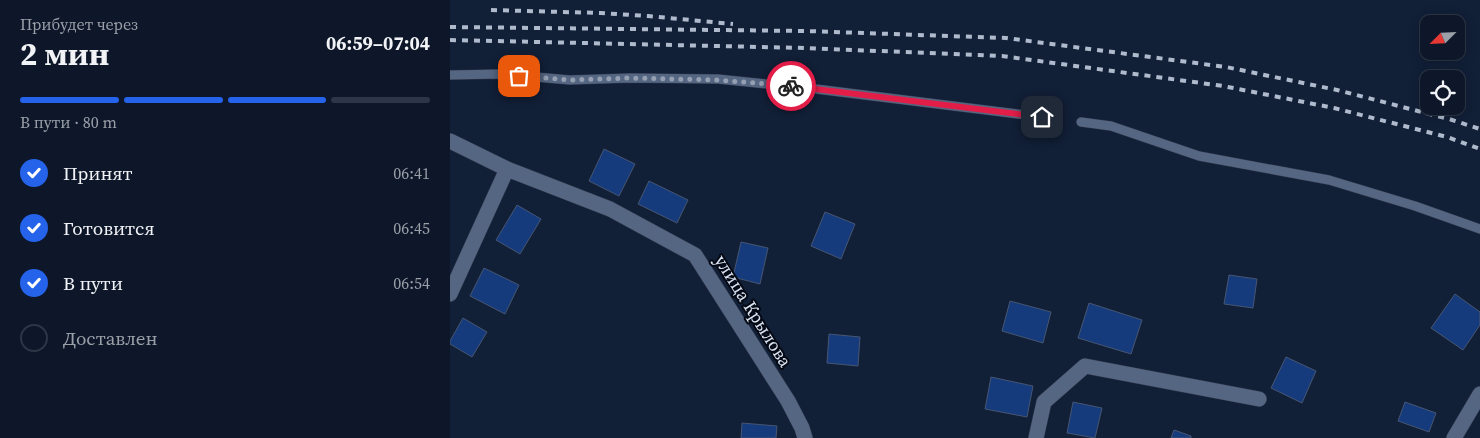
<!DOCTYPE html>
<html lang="ru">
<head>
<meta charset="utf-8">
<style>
  body { margin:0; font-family:"Source Serif 4",serif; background:#162031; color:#f1f3f6; height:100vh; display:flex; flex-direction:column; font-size:19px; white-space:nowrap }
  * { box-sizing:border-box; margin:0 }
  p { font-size:16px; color:#9a9fa8 }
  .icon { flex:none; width:28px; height:28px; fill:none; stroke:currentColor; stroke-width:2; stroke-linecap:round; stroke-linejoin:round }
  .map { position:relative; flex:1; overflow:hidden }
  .sheet { display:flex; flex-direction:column; background:#0d1729; width:450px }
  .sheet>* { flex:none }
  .needle { width:32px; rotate:246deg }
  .fabs { position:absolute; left:970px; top:15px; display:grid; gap:10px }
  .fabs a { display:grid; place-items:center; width:45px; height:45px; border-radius:10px; background:#0d1729; box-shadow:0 2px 12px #0003,0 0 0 1px #2d3646; font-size:25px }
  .pin { position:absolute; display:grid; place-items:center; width:42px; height:42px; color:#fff; margin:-21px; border-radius:10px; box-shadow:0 2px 8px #0006 }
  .courier { position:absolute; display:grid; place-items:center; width:50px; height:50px; margin:-25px; border:4px solid #e11d48; border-radius:50%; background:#fff; color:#222; box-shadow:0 1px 6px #0007 }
  .headline em { font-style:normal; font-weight:700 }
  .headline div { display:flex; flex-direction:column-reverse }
  .headline { display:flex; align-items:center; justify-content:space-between; height:85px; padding:0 20px }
  h1 { font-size:32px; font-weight:700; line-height:38px }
  .bar { display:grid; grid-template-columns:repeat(4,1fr); gap:8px 5px; align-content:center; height:60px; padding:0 20px }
  .bar i { height:6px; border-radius:4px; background:#2d3646 }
  .bar .current { background:#2563eb }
  .bar p { grid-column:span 4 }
  ol { padding:0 20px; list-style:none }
  li { display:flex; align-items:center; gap:15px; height:55px }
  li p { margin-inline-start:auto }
  li .icon { padding:5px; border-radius:50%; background:#2563eb; color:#fff; stroke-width:4 }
  li:last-child { color:#9a9fa8 }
  li i { width:28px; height:28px; border:2px solid #2d3646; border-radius:50% }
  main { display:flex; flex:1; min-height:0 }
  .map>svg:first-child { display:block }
  .building { fill:#163b7c; stroke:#465672 }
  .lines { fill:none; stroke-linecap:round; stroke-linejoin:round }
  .lane-casing { stroke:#31384c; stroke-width:10 }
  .street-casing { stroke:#31384c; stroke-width:16 }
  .lane { stroke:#556682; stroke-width:9 }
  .street { stroke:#556682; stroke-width:15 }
  .rail { stroke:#afbacc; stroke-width:4; stroke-dasharray:6 6; stroke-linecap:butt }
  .done { stroke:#949fb2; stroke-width:5; stroke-dasharray:0 9 }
  .route { stroke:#e11d48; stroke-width:6 }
  .labels { text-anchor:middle; stroke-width:4; stroke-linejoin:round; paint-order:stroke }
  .street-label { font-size:18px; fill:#dae4f4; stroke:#040913 }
</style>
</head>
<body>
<main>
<section class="sheet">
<div class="headline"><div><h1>2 мин</h1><p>Прибудет через</p></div><em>06:59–07:04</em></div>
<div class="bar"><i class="current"></i><i class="current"></i><i class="current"></i><i></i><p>В пути · 80 m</p></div>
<ol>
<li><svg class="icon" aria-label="check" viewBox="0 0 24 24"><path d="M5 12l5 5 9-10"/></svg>Принят<p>06:41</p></li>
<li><svg class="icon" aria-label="check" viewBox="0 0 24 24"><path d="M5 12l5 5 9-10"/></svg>Готовится<p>06:45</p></li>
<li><svg class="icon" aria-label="check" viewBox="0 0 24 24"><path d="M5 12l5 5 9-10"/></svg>В пути<p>06:54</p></li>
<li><i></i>Доставлен</li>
</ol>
</section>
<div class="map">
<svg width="1030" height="438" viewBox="0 0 1030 438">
  <rect width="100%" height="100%" fill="#111f37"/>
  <!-- building -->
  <g class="building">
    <path d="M154,149L185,164L169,196L139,181Z"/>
    <path d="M199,181L238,200L227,223L188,204Z"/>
    <path d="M67,205L91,219L70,254L46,240Z"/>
    <path d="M375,212L405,224L391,259L361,246Z"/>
    <path d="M291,242L318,248L310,284L283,277Z"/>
    <path d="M34,268L69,285L55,314L20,296Z"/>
    <path d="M779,275L807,279L803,308L774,304Z"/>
    <path d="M1005,294L1030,312V325L1013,350L981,328Z"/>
    <path d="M560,301L601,312L593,343L552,331Z"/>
    <path d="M639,303L692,320L681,354L628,338Z"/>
    <path d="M13,318L37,332L22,357L0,344V341Z"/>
    <path d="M379,334L410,337L408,366L377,363Z"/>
    <path d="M836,357L866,371L852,403L821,388Z"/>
    <path d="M541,377L583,386L577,417L535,409Z"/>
    <path d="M623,402L652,408L645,438L617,433Z"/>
    <path d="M955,402L986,413L979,432L948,421Z"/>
    <path d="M292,423L327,426L326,438H291Z"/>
    <path d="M724,430L741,436V438H721Z"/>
  </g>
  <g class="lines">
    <!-- lane casing -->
    <g class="lane-casing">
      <g id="lane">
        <path d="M0,75L51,74L120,80L180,78L268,79L366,89L592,117"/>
        <path d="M631,122L661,126L749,156L879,180L965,206L1030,229"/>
      </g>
    </g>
    <!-- street casing -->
    <g class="street-casing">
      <g id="street">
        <path d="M0,141L57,169L0,294"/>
        <path d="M57,169L160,209L245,255L338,401L352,428L355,438"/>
        <path d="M586,438L594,402L635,366L809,399"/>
        <path d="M1004,438L1030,394"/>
      </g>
    </g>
    <!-- lane -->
    <use href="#lane" class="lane"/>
    <!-- street -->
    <use href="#street" class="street"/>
    <!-- rail -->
    <g class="rail">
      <path d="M41,10L151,13L198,16L283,24"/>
      <path d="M0,27L356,31L556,38L776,67L887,90L999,119L1030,129"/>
      <path d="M0,40L355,48L552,56L773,86L884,108L997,137L1030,149"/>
    </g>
  </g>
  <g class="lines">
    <!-- done -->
    <path class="done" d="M69,76L120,80L180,78L268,80L341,86"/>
    <!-- route -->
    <path class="route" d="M341,86L592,117"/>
  </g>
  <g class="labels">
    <!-- street labels -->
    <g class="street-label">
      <text transform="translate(303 311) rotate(58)" y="6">улица Крылова</text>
    </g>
  </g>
</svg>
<div class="fabs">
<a><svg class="needle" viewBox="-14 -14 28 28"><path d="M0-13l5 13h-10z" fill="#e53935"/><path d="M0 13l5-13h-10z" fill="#9a9fa8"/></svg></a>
<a><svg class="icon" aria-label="locate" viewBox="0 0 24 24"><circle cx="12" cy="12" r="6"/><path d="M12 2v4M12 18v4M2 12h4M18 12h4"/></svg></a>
</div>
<div class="pin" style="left:69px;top:76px;background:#ea580c"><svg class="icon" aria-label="bag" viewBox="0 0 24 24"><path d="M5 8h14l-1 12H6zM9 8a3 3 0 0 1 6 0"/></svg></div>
<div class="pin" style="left:592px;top:117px;background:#1f2937"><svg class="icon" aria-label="home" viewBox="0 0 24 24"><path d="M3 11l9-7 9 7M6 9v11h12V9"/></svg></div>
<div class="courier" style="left:341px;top:86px"><svg class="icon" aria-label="bike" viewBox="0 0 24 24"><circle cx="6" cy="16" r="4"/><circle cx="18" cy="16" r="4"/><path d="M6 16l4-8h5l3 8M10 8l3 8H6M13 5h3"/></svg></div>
</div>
</main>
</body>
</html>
